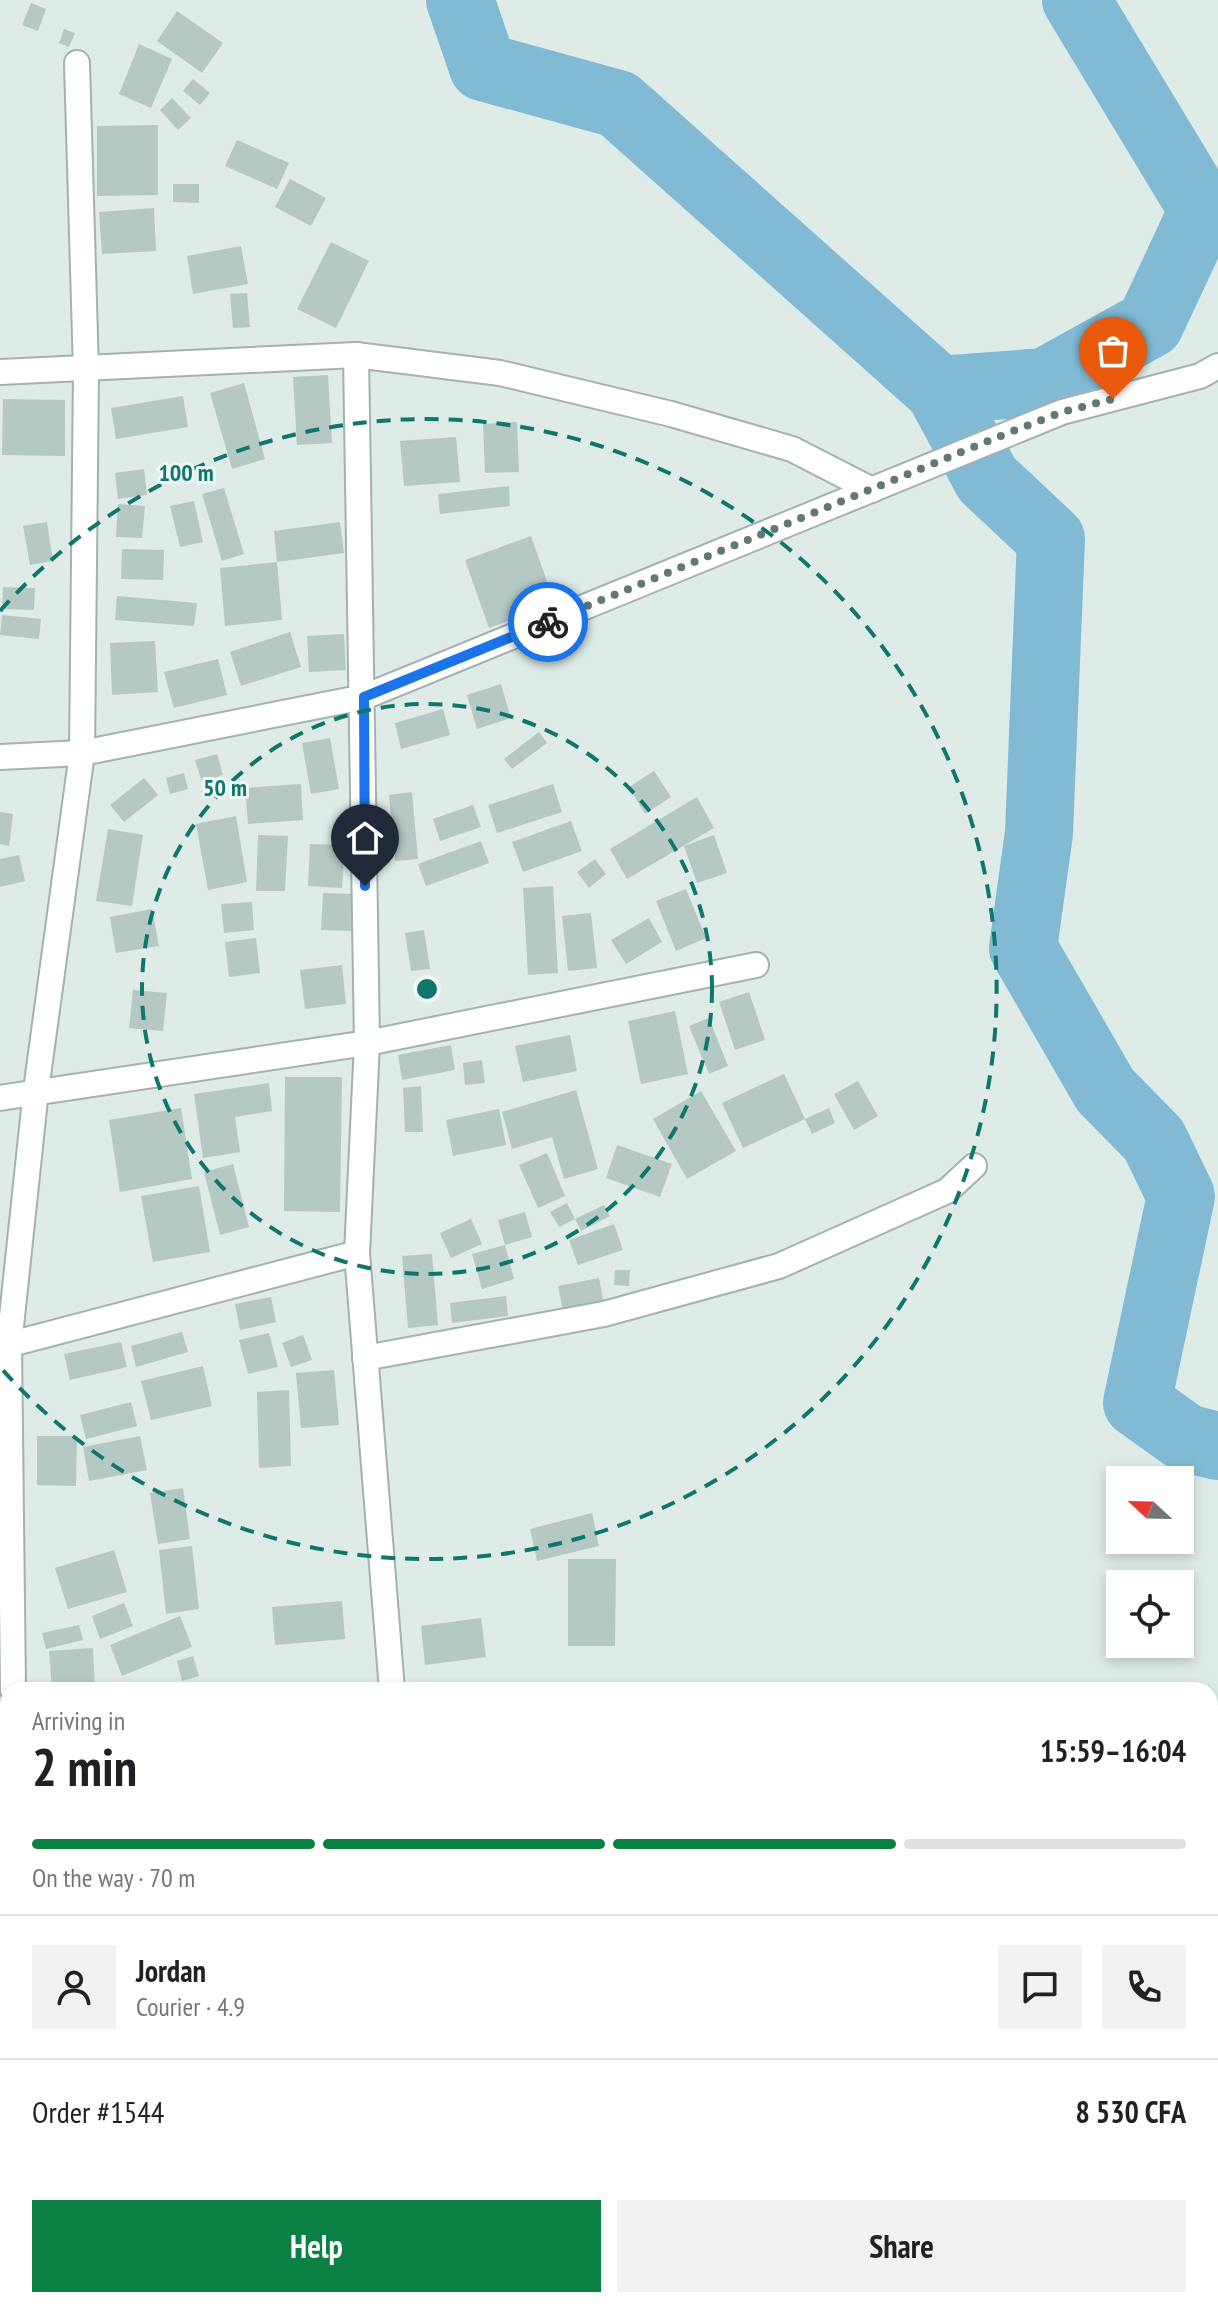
<!DOCTYPE html>
<html lang="en">
<head>
<meta charset="utf-8">
<style>
  body { margin:0; font-family:"PT Sans Narrow",sans-serif; background:#f2f2f2; color:#202124; height:100vh; display:flex; flex-direction:column; font-size:30px; white-space:nowrap }
  * { box-sizing:border-box; margin:0 }
  p { font-size:26px; color:#757577 }
  .icon { flex:none; width:44px; height:44px; fill:none; stroke:currentColor; stroke-width:2; stroke-linecap:round; stroke-linejoin:round }
  .map { position:relative; flex:1; overflow:hidden }
  .panel { position:absolute; left:0px; top:1682px; width:1218px; height:626px; display:flex; flex-direction:column; background:#fff; border-radius:24px 24px 0 0; box-shadow:0 4px 12px #0003 }
  .panel>* { flex:none }
  .needle { width:52px; rotate:292deg }
  .buttons { position:absolute; left:1106px; top:1466px; display:grid; gap:16px }
  .buttons a { display:grid; place-items:center; width:88px; height:88px; border-radius:0px; background:#fff; box-shadow:0 4px 12px #0003; font-size:40px }
  .pin { position:absolute; display:grid; place-items:center; width:68px; height:68px; color:#fff; margin:-82px -34px; border-radius:50% 50% 50% 0; rotate:-45deg; box-shadow:0 0 8px #0007 }
  .pin .icon { rotate:45deg }
  .courier { position:absolute; display:grid; place-items:center; width:80px; height:80px; margin:-40px; border:6px solid #1a73e8; border-radius:50%; background:#fff; color:#222; box-shadow:0 2px 10px #0007 }
  .head em { font-style:normal; font-weight:600 }
  .head div { display:flex; flex-direction:column-reverse }
  .head { display:flex; align-items:center; justify-content:space-between; height:136px; padding:0 32px }
  h1 { font-size:52px; font-weight:600; line-height:60px }
  .bar { display:grid; grid-template-columns:repeat(4,1fr); gap:12px 8px; align-content:center; height:96px; padding:0 32px }
  .bar i { height:10px; border-radius:6px; background:#e0e0e0 }
  .bar .active { background:#0b8043 }
  .bar p { grid-column:span 4 }
  .line { display:flex; align-items:center; gap:20px; padding:0 32px; border-top:2px solid #e0e0e0 }
  .line div { flex:1 }
  .round { display:grid; place-items:center; flex:none; width:84px; height:84px; border-radius:0px; background:#f2f2f2 }
  .button { display:flex; gap:16px; margin-top:auto; padding:16px 32px }
  .button a { flex:1; height:92px; border-radius:0px; background:#0b8043; color:#fff; font-size:32px; font-weight:600; line-height:92px; text-align:center }
  .button a+a { background:#f2f2f2; color:#202124 }
  .map>svg:first-child { display:block }
  .lines { fill:none; stroke-linecap:round; stroke-linejoin:round }
  .river { stroke:#81bad4; stroke-width:68 }
  .building { fill:#b6c8c4 }
  .minor-casing { stroke:#a1b3af; stroke-width:28 }
  .minor { stroke:#fff; stroke-width:24 }
  .done { stroke:#617975; stroke-width:8; stroke-dasharray:0 14.4 }
  .route { stroke:#1a73e8; stroke-width:10 }
  .ring { fill:none; stroke:#0f766e; stroke-width:4; stroke-dasharray:14 10 }
  .centre { fill:#0f766e; stroke:#eef7f4; stroke-width:4 }
  .ring-label { font-size:24px; text-anchor:middle; font-weight:bold; fill:#0f766e; stroke:#eef7f4; stroke-width:6; stroke-linejoin:round; paint-order:stroke }
</style>
</head>
<body>
<div class="map">
<svg width="1218" height="2307" viewBox="0 0 1218 2307">
  <rect width="100%" height="100%" fill="#deebe7"/>
  <g class="lines">
    <!-- river -->
    <g class="river">
      <path d="M460,0L483,67L618,104L939,390L1045,382L1150,324L1203,210L1076,0"/>
      <path d="M939,390L987,479L1051,539L1039,833L1023,948L1105,1090L1154,1140L1181,1196L1137,1403L1186,1438L1218,1446"/>
    </g>
  </g>
  <!-- building -->
  <g class="building">
    <path d="M31,3L46,9L38,31L22,25Z"/>
    <path d="M177,11L223,43L202,73L157,41Z"/>
    <path d="M64,29L75,33L69,47L59,43Z"/>
    <path d="M139,44L172,59L151,108L119,94Z"/>
    <path d="M193,79L210,93L200,105L183,91Z"/>
    <path d="M172,98L191,118L178,130L160,110Z"/>
    <path d="M158,125V195L97,196V126Z"/>
    <path d="M237,140L289,163L277,189L225,166Z"/>
    <path d="M290,179L326,198L311,226L275,207Z"/>
    <path d="M173,184H199V203L173,202Z"/>
    <path d="M154,208L156,251L102,254L99,212Z"/>
    <path d="M331,242L369,261L336,328L297,309Z"/>
    <path d="M241,246L248,284L193,294L187,256Z"/>
    <path d="M247,293L250,327L233,328L230,294Z"/>
    <path d="M328,375L332,443L297,445L293,377Z"/>
    <path d="M244,383L265,459L232,469L210,393Z"/>
    <path d="M183,396L188,427L116,439L111,408Z"/>
    <path d="M3,399L65,400V456L2,455Z"/>
    <path d="M517,422L519,472L485,473L483,424Z"/>
    <path d="M456,437L460,482L404,486L400,441Z"/>
    <path d="M144,469L147,495L118,499L115,473Z"/>
    <path d="M509,486L510,506L440,514L438,494Z"/>
    <path d="M224,488L244,554L222,561L202,494Z"/>
    <path d="M194,501L203,542L180,547L170,506Z"/>
    <path d="M118,504L145,506L142,538L116,537Z"/>
    <path d="M47,522L53,561L30,565L23,526Z"/>
    <path d="M340,522L344,553L277,562L274,531Z"/>
    <path d="M531,536L555,604L489,628L465,560Z"/>
    <path d="M122,549L164,550L163,580L121,579Z"/>
    <path d="M277,562L282,620L225,626L220,568Z"/>
    <path d="M3,587L35,588L34,610L2,609Z"/>
    <path d="M117,596L197,603L194,626L115,620Z"/>
    <path d="M2,615L41,619L39,639L0,635Z"/>
    <path d="M290,632L301,667L241,686L230,652Z"/>
    <path d="M344,634L346,670L309,672L307,636Z"/>
    <path d="M155,641L158,692L112,695L110,643Z"/>
    <path d="M218,659L227,695L174,708L164,672Z"/>
    <path d="M501,684L511,718L477,729L467,695Z"/>
    <path d="M443,709L450,735L401,749L395,723Z"/>
    <path d="M539,732L547,743L512,769L504,759Z"/>
    <path d="M330,738L339,789L311,794L302,743Z"/>
    <path d="M217,754L223,775L202,782L195,760Z"/>
    <path d="M654,771L671,797L645,814L629,787Z"/>
    <path d="M184,773L188,789L170,794L166,778Z"/>
    <path d="M144,778L158,795L124,822L110,805Z"/>
    <path d="M301,784L303,820L248,824L245,788Z"/>
    <path d="M553,784L562,812L497,833L488,805Z"/>
    <path d="M412,792L418,859L395,861L389,795Z"/>
    <path d="M697,797L714,828L627,879L610,849Z"/>
    <path d="M473,805L481,827L440,841L433,819Z"/>
    <path d="M0,812L13,814L9,846L0,844Z"/>
    <path d="M236,816L247,882L208,890L196,824Z"/>
    <path d="M571,821L582,851L523,872L512,842Z"/>
    <path d="M108,829L143,835L132,906L96,901Z"/>
    <path d="M258,835L288,836L285,891H256Z"/>
    <path d="M714,835L727,873L697,883L684,846Z"/>
    <path d="M481,841L489,863L426,886L418,864Z"/>
    <path d="M310,844L345,845L342,888L308,886Z"/>
    <path d="M19,855L25,881L0,887V859Z"/>
    <path d="M595,859L606,874L589,888L577,872Z"/>
    <path d="M553,886L558,973L528,975L523,888Z"/>
    <path d="M686,889L706,938L676,951L656,901Z"/>
    <path d="M323,893L354,894L352,931L321,930Z"/>
    <path d="M252,902L254,930L224,933L221,904Z"/>
    <path d="M152,909L159,946L116,953L110,917Z"/>
    <path d="M591,913L597,968L568,971L562,916Z"/>
    <path d="M649,918L662,942L626,964L611,940Z"/>
    <path d="M424,930L430,969L411,971L405,933Z"/>
    <path d="M256,938L260,973L229,977L225,942Z"/>
    <path d="M342,965L346,1004L305,1009L300,970Z"/>
    <path d="M133,990L167,993L163,1031L129,1028Z"/>
    <path d="M749,992L765,1040L735,1050L719,1002Z"/>
    <path d="M675,1011L688,1074L641,1084L628,1021Z"/>
    <path d="M709,1018L728,1066L709,1074L689,1026Z"/>
    <path d="M570,1035L577,1071L523,1082L515,1046Z"/>
    <path d="M451,1045L455,1070L402,1080L398,1055Z"/>
    <path d="M482,1060L485,1083L465,1085L463,1063Z"/>
    <path d="M784,1074L805,1119L743,1148L722,1103Z"/>
    <path d="M285,1077H342L340,1212L284,1211Z"/>
    <path d="M858,1081L878,1116L854,1130L834,1094Z"/>
    <path d="M269,1083L272,1111L235,1117L240,1152L203,1158L194,1094Z"/>
    <path d="M421,1086L423,1132H405L403,1088Z"/>
    <path d="M576,1090L598,1169L564,1179L552,1137L512,1149L502,1112Z"/>
    <path d="M701,1091L736,1151L687,1179L653,1119Z"/>
    <path d="M181,1108L192,1179L120,1192L109,1120Z"/>
    <path d="M829,1108L835,1123L812,1134L805,1119Z"/>
    <path d="M499,1109L506,1145L453,1156L446,1120Z"/>
    <path d="M617,1145L672,1164L660,1197L606,1178Z"/>
    <path d="M547,1153L565,1196L538,1208L519,1165Z"/>
    <path d="M233,1164L249,1227L220,1235L204,1172Z"/>
    <path d="M199,1186L210,1252L153,1262L141,1196Z"/>
    <path d="M567,1203L575,1219L604,1205L610,1216L581,1231L575,1219L559,1227L550,1212Z"/>
    <path d="M525,1212L532,1237L505,1245L498,1220Z"/>
    <path d="M471,1219L482,1244L451,1258L440,1233Z"/>
    <path d="M614,1224L623,1250L578,1265L569,1240Z"/>
    <path d="M505,1245L514,1279L482,1289L472,1254Z"/>
    <path d="M432,1254L438,1325L408,1328L402,1256Z"/>
    <path d="M615,1270H630L629,1286L614,1285Z"/>
    <path d="M599,1278L604,1303L563,1311L558,1286Z"/>
    <path d="M506,1296L508,1316L452,1323L450,1303Z"/>
    <path d="M271,1297L276,1322L240,1330L235,1304Z"/>
    <path d="M182,1332L188,1352L136,1367L131,1346Z"/>
    <path d="M269,1333L278,1367L248,1374L239,1340Z"/>
    <path d="M303,1335L312,1360L291,1367L282,1343Z"/>
    <path d="M121,1342L127,1367L70,1380L64,1354Z"/>
    <path d="M203,1366L212,1406L151,1420L141,1381Z"/>
    <path d="M334,1370L339,1425L301,1428L296,1373Z"/>
    <path d="M289,1390L291,1466L259,1468L257,1392Z"/>
    <path d="M131,1402L137,1426L86,1439L80,1415Z"/>
    <path d="M37,1436H77L76,1486L37,1485Z"/>
    <path d="M140,1436L147,1470L89,1481L83,1447Z"/>
    <path d="M183,1488L190,1539L158,1544L150,1493Z"/>
    <path d="M592,1513L599,1546L537,1561L530,1529Z"/>
    <path d="M192,1546L199,1609L166,1614L159,1550Z"/>
    <path d="M114,1550L127,1592L68,1609L55,1568Z"/>
    <path d="M568,1559H616L615,1646H568Z"/>
    <path d="M342,1601L345,1639L275,1645L272,1607Z"/>
    <path d="M124,1603L133,1626L100,1639L92,1616Z"/>
    <path d="M180,1616L192,1647L122,1676L110,1645Z"/>
    <path d="M481,1618L486,1657L425,1665L421,1626Z"/>
    <path d="M79,1625L83,1640L46,1649L42,1633Z"/>
    <path d="M93,1648L95,1690H52L49,1651Z"/>
    <path d="M193,1656L199,1676L182,1681L177,1661Z"/>
    <path d="M132,2300H167L168,2307H134Z"/>
    <path d="M174,2300H214L216,2307H176Z"/>
  </g>
  <g class="lines">
    <!-- minor casing -->
    <g class="minor-casing">
      <g id="minor">
        <path d="M356,355L367,1043L357,1253L392,1690"/>
        <path d="M0,372L356,355L500,373L671,414L792,449L872,490"/>
        <path d="M0,757L82,753L364,697L1062,412L1200,376L1218,366"/>
        <path d="M0,1098L367,1043L756,965"/>
        <path d="M0,1347L357,1253"/>
        <path d="M365,1358L604,1314L779,1266L947,1191L974,1166"/>
        <path d="M13,1690L9,1345L36,1090L82,753L86,371L77,63"/>
        <path d="M0,1992H8"/>
        <path d="M378,2300V2307"/>
        <path d="M8,2307V2300"/>
        <path d="M40,2307L74,2300"/>
      </g>
    </g>
    <!-- minor -->
    <use href="#minor" class="minor"/>
  </g>
  <g class="lines">
    <!-- done -->
    <path class="done" d="M548,622L1003,435L1062,412L1113,399"/>
    <!-- route -->
    <path class="route" d="M365,886L364,697L548,622"/>
  </g>
  <!-- distance rings -->
  <g class="ring">
    <circle cx="427" cy="989" r="285"/>
    <path d="M0 611A570 570 0 1 1 0 1367"/>
  </g>
  <circle cx="427" cy="989" r="12" class="centre"/>
  <g class="ring-label">
    <text x="186" y="481">100 m</text>
    <text x="225" y="796">50 m</text>
  </g>
</svg>
<div class="buttons">
<a><svg class="needle" viewBox="-14 -14 28 28"><path d="M0-13l5 13h-10z" fill="#e53935"/><path d="M0 13l5-13h-10z" fill="#757577"/></svg></a>
<a><svg class="icon" aria-label="locate" viewBox="0 0 24 24"><circle cx="12" cy="12" r="6"/><path d="M12 2v4M12 18v4M2 12h4M18 12h4"/></svg></a>
</div>
<div class="pin" style="left:1113px;top:399px;background:#ea580c"><svg class="icon" aria-label="bag" viewBox="0 0 24 24"><path d="M5 8h14l-1 12H6zM9 8a3 3 0 0 1 6 0"/></svg></div>
<div class="pin" style="left:365px;top:886px;background:#1f2937"><svg class="icon" aria-label="home" viewBox="0 0 24 24"><path d="M3 11l9-7 9 7M6 9v11h12V9"/></svg></div>
<div class="courier" style="left:548px;top:622px"><svg class="icon" aria-label="bike" viewBox="0 0 24 24"><circle cx="6" cy="16" r="4"/><circle cx="18" cy="16" r="4"/><path d="M6 16l4-8h5l3 8M10 8l3 8H6M13 5h3"/></svg></div>
<section class="panel">
<div class="head"><div><h1>2 min</h1><p>Arriving in</p></div><em>15:59–16:04</em></div>
<div class="bar"><i class="active"></i><i class="active"></i><i class="active"></i><i></i><p>On the way · 70 m</p></div>
<div class="line" style="height:144px"><a class="round"><svg class="icon" aria-label="person" viewBox="0 0 24 24"><circle cx="12" cy="8" r="4"/><path d="M4 21q1-7 8-7t8 7"/></svg></a><div><b>Jordan</b><p>Courier · 4.9</p></div><a class="round"><svg class="icon" aria-label="chat" viewBox="0 0 24 24"><path d="M4 5h16v11H9l-5 4z"/></svg></a><a class="round"><svg class="icon" aria-label="phone" viewBox="0 0 24 24"><path d="M5 4h4l2 5-3 2q2 4 5 5l2-3 5 2v4C11 20 4 13 5 4z"/></svg></a></div>
<div class="line" style="height:104px"><div>Order #1544</div><b>8 530 CFA</b></div>
<div class="button"><a>Help</a><a>Share</a></div>
</section>
</div>
</body>
</html>
